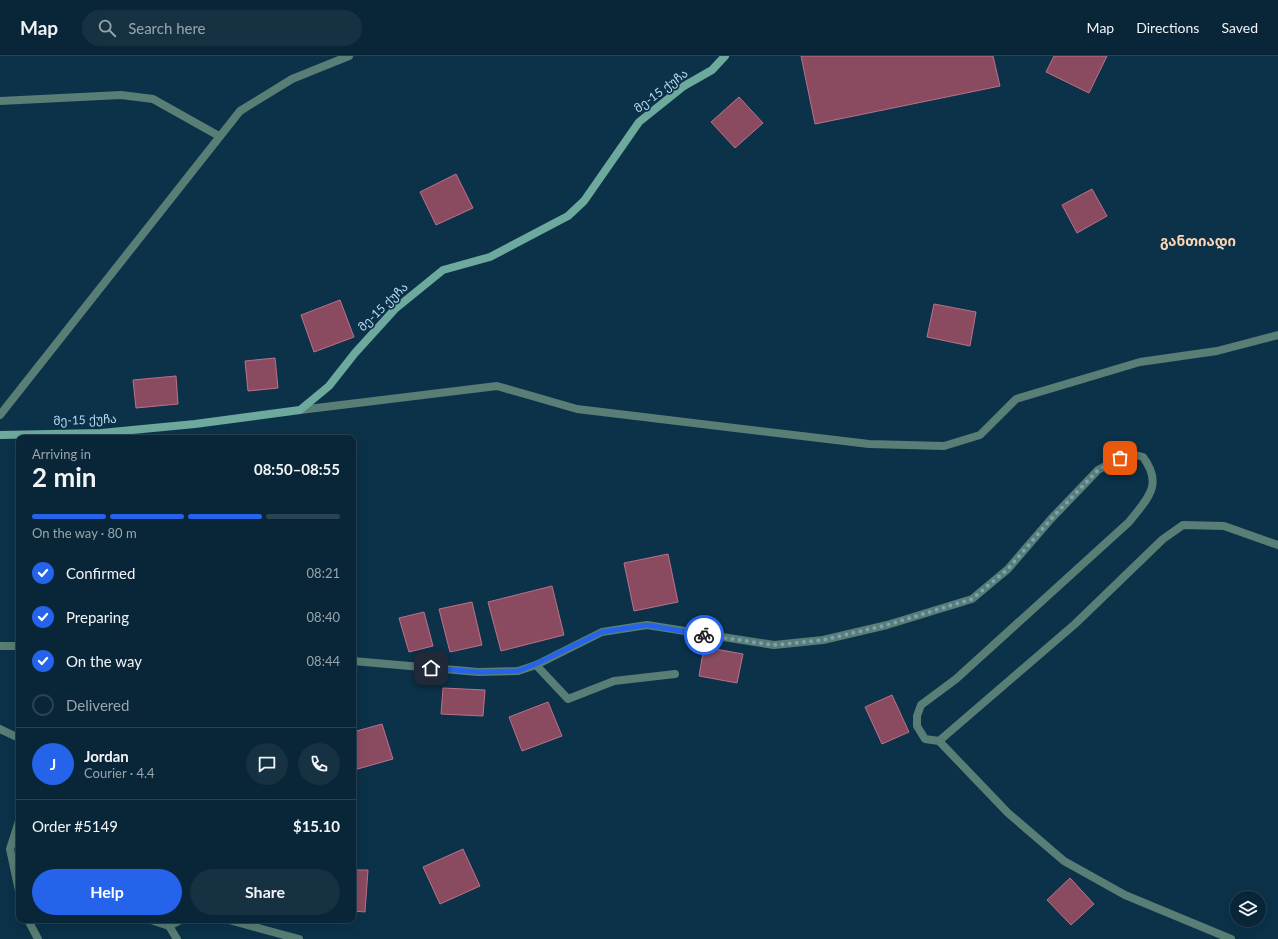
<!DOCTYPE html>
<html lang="en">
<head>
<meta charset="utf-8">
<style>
  body { margin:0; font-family:Lato,"Noto Sans Georgian",sans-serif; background:#163242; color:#f1f3f6; height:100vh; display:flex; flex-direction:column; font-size:15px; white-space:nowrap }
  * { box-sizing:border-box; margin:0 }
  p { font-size:13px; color:#98a5ad }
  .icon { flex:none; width:22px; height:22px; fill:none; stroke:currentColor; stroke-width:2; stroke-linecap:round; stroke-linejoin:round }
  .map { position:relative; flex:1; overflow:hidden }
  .panel { position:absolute; left:16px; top:379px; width:340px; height:488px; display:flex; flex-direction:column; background:#082637; border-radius:8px; box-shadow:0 4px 16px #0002,0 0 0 1px #294352 }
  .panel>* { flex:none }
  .controls { position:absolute; left:1230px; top:835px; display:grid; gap:8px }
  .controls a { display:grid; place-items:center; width:36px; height:36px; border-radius:50%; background:#082637; box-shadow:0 4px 16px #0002,0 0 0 1px #294352; font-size:20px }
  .pin { position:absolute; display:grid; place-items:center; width:34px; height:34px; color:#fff; margin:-17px; border-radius:8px; box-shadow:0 2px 6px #0006 }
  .courier { position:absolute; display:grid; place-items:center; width:40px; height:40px; margin:-20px; border:3px solid #2563eb; border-radius:50%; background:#fff; color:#222; box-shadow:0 1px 5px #0007 }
  .overview em { font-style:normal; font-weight:700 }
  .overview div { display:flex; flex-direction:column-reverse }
  .overview { display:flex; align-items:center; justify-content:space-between; height:68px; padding:0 16px }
  h1 { font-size:26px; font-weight:700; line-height:30px }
  .bar { display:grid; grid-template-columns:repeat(4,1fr); gap:6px 4px; align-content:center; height:48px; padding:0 16px }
  .bar i { height:5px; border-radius:3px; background:#294352 }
  .bar .selected { background:#2563eb }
  .bar p { grid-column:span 4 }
  .line { display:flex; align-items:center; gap:10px; padding:0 16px; border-top:1px solid #294352 }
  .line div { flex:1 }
  .round { display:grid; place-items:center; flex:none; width:42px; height:42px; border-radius:21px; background:#163242 }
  ol { padding:0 16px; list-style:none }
  li { display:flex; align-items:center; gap:12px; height:44px }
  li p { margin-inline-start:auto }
  li .icon { padding:4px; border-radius:50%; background:#2563eb; color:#fff; stroke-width:4 }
  li:last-child { color:#98a5ad }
  li i { width:22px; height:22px; border:2px solid #294352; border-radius:50% }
  .action { display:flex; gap:8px; margin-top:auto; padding:8px 16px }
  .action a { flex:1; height:46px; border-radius:24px; background:#2563eb; color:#fff; font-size:16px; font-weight:700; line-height:46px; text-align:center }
  .action a+a { background:#163242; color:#f1f3f6 }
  header { display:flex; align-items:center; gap:24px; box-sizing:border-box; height:56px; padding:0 20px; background:#082637; border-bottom:1px solid #294352 }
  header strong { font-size:19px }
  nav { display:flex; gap:22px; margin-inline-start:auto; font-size:14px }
  .search { width:280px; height:36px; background:#163242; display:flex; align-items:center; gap:10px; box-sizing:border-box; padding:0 14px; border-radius:22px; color:#98a5ad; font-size:15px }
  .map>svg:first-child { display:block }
  .building { fill:#8a4b60; stroke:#bc718a }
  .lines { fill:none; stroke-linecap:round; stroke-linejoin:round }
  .lane { stroke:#587e75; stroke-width:8 }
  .street { stroke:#587e75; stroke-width:8 }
  .secondary { stroke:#6daa9d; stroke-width:8 }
  .done { stroke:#7ca0b8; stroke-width:4; stroke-dasharray:0 7.2 }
  .route { stroke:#2563eb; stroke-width:5 }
  .labels { text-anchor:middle; stroke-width:3.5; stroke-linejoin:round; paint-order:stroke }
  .street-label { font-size:12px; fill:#b9dbf3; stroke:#0b3249 }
  .quarter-label { font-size:14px; font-weight:bold; fill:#fbd3b5; stroke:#0b3249 }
</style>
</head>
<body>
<header>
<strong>Map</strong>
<div class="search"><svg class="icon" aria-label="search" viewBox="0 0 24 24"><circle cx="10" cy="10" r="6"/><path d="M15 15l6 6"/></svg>Search here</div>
<nav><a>Map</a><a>Directions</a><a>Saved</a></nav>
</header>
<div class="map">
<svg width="1278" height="883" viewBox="0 0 1278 883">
  <rect width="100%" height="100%" fill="#0b3249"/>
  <!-- building -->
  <g class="building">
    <path d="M801,0H993L1000,30L815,68Z"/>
    <path d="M1054,0H1107L1089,37L1046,16Z"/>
    <path d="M739,41L763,67L735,92L711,66Z"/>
    <path d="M456,118L473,152L436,169L420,136Z"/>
    <path d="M1092,133L1107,160L1077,177L1062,149Z"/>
    <path d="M340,244L354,281L314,296L301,259Z"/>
    <path d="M934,248L976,256L970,290L927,281Z"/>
    <path d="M275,302L278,332L248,335L245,305Z"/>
    <path d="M176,320L178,348L136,352L133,324Z"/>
    <path d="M668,498L678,546L634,555L624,507Z"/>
    <path d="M552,530L564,579L501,595L488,546Z"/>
    <path d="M472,546L482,589L450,596L439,553Z"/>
    <path d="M424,556L433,590L409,596L399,562Z"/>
    <path d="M704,591L743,598L737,627L699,620Z"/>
    <path d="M443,632L485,634L483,660L441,658Z"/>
    <path d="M892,639L909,676L882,688L865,651Z"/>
    <path d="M548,646L562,680L522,695L509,661Z"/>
    <path d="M382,668L393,703L354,714L353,676Z"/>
    <path d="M463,793L480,830L440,848L423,811Z"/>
    <path d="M353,814H368L365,856L353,855Z"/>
    <path d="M1070,822L1094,848L1071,869L1047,844Z"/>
  </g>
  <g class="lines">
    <!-- lane -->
    <g class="lane">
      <path d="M0,45L121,39L153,43L219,80"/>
      <path d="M300,354L497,330L577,353L869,388L944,390L980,379L1016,343L1140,306L1217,295L1278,279"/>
      <path d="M536,609L568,643L614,625L675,618"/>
      <path d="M151,864L169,870L177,883"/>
      <path d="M229,864L299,883"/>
      <path d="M169,870L181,864"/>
    </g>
    <!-- street -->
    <g class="street">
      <path d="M0,359L240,55L292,23L349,0"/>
      <path d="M0,590H19"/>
      <path d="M353,605L478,616L518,615L536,609L602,576L647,569L774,589L823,584L887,569L972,543L1008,513L1051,463L1098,414L1120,402L1132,398L1143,401C1164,429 1147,443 1129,466L956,623L921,649L917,660V670L925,683L939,685L1075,568L1163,483L1183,469L1224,470L1278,489"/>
      <path d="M0,673L19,682"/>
      <path d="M939,685L1008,757L1064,805L1125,839L1231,883"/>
      <path d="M19,765L10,793L19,835"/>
      <path d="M28,864L38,883"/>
    </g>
    <!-- secondary -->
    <path class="secondary" d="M0,379L101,377L195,368L300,354L329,330L355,297L395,253L443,214L490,201L568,160L584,145L639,66L684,30L712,14L725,0"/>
  </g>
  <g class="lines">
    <!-- done -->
    <path class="done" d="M704,579L774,589L823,584L887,569L972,543L1008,513L1051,463L1098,414L1120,402"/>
    <!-- route -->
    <path class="route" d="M431,612L478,616L518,615L536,608L602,576L647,569L704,579"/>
  </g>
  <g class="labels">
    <!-- street labels -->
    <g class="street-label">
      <text transform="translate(661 35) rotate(-37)" y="4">მე-15 ქუჩა</text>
      <text transform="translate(383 251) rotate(-44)" y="4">მე-15 ქუჩა</text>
      <text transform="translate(85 364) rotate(-2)" y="4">მე-15 ქუჩა</text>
    </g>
    <!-- quarter labels -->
    <g class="quarter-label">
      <text x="1198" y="190">განთიადი</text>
    </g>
  </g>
</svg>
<div class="controls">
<a><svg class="icon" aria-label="layers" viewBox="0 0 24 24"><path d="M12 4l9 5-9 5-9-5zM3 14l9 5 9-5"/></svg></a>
</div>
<div class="pin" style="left:1120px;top:402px;background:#ea580c"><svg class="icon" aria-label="bag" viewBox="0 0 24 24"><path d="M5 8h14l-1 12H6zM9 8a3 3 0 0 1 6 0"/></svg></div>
<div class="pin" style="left:431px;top:612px;background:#1f2937"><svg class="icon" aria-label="home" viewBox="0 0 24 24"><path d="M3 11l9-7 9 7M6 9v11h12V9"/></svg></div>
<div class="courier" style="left:704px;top:579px"><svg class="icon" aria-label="bike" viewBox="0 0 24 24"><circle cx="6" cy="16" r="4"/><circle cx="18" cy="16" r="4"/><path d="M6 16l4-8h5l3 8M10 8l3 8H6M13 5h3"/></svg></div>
<section class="panel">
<div class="overview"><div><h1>2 min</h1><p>Arriving in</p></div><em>08:50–08:55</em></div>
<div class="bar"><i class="selected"></i><i class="selected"></i><i class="selected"></i><i></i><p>On the way · 80 m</p></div>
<ol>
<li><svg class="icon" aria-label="check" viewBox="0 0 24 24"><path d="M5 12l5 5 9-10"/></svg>Confirmed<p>08:21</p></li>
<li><svg class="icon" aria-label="check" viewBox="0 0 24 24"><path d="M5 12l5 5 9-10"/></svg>Preparing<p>08:40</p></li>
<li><svg class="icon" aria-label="check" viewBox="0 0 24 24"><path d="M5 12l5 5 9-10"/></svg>On the way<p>08:44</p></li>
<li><i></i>Delivered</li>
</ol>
<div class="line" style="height:72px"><b class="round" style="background:#2563eb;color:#fff">J</b><div><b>Jordan</b><p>Courier · 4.4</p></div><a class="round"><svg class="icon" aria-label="chat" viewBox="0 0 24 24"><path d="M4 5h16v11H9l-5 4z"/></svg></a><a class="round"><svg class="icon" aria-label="phone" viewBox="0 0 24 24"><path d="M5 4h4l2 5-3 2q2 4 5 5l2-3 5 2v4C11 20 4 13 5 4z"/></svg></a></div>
<div class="line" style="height:52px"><div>Order #5149</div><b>$15.10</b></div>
<div class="action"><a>Help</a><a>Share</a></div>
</section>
</div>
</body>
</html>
